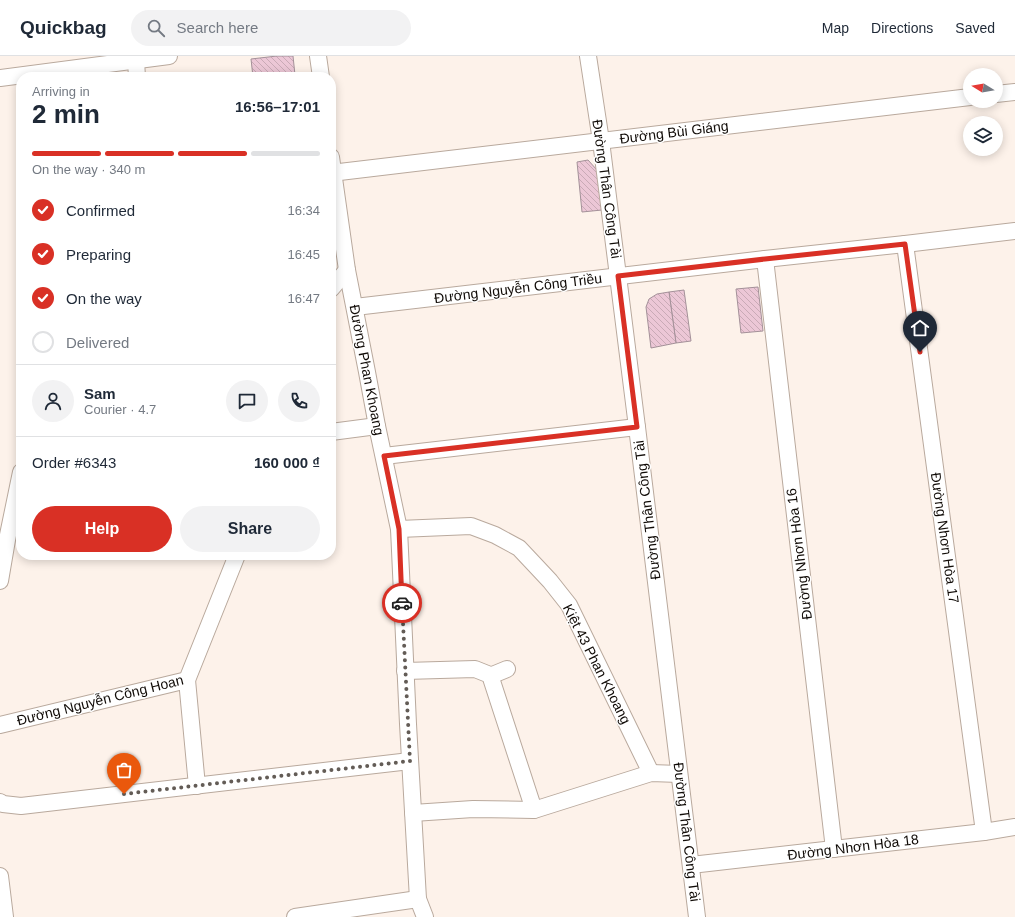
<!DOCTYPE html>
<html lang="en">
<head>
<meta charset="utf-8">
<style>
  body { margin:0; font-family:Arial,sans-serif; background:#f2f2f3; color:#1f2937; height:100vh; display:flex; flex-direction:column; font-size:15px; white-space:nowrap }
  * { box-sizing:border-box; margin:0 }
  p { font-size:13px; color:#747a83 }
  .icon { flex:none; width:22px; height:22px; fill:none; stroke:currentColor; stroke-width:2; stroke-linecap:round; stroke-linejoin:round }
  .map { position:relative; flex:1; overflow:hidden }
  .side { position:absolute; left:16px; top:16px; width:320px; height:488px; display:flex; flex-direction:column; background:#fff; border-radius:16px; box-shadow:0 2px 10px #0003 }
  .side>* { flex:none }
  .needle { width:26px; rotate:281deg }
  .fabs { position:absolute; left:963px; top:12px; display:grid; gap:8px }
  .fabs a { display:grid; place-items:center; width:40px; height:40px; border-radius:50%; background:#fff; box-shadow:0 2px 10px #0003; font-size:20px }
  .pin { position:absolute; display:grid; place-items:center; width:34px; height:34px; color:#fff; margin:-41px -17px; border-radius:50% 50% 50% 0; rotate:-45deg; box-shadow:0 0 4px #0007 }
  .pin .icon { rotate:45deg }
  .courier { position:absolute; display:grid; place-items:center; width:40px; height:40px; margin:-20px; border:3px solid #d93025; border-radius:50%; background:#fff; color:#222; box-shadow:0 1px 5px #0007 }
  .head em { font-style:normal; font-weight:700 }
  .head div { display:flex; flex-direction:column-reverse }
  .head { display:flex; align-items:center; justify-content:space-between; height:68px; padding:0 16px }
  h1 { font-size:26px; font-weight:700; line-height:30px }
  .bar { display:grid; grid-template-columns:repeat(4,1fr); gap:6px 4px; align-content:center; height:48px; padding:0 16px }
  .bar i { height:5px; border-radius:3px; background:#e0e1e3 }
  .bar .on { background:#d93025 }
  .bar p { grid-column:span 4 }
  .line { display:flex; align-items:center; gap:10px; padding:0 16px; border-top:1px solid #e0e1e3 }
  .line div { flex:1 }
  .round { display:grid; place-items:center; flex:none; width:42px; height:42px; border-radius:21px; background:#f2f2f3 }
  ol { padding:0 16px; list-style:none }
  li { display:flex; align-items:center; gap:12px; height:44px }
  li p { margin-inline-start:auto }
  li .icon { padding:4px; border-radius:50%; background:#d93025; color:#fff; stroke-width:4 }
  li:last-child { color:#747a83 }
  li i { width:22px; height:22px; border:2px solid #e0e1e3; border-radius:50% }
  .button { display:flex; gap:8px; margin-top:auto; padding:8px 16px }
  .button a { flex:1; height:46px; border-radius:24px; background:#d93025; color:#fff; font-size:16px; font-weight:700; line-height:46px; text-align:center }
  .button a+a { background:#f2f2f3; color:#1f2937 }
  header { display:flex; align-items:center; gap:24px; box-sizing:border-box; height:56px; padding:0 20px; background:#fff; border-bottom:1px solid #e0e1e3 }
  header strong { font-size:19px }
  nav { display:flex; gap:22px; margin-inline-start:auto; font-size:14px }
  .search { width:280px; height:36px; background:#f2f2f3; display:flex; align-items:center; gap:10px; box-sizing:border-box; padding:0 14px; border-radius:22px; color:#747a83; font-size:15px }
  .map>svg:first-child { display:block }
  .building { fill:url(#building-back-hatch); stroke:#a49199 }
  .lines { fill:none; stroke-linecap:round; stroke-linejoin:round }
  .minor-casing { stroke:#b9a99d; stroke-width:18 }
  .minor { stroke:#fff; stroke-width:16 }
  .done { stroke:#635c56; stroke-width:4; stroke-dasharray:0 7.2 }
  .route { stroke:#d93025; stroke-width:5 }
  .labels { text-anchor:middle; stroke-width:3; stroke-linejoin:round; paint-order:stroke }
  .street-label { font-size:14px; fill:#100b07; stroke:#fff }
</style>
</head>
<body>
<header>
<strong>Quickbag</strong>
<div class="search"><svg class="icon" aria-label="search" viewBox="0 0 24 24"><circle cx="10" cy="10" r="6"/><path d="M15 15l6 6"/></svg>Search here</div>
<nav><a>Map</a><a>Directions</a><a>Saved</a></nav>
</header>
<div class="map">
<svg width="1015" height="861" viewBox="0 0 1015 861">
  <defs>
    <pattern id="building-back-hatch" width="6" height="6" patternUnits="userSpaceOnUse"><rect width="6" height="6" fill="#ecc7d6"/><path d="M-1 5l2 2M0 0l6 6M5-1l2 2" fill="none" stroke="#c9aab6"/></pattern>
  </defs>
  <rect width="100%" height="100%" fill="#fdf2ea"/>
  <!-- building -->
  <g class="building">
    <path d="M277,0H293L295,19L276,21H253L251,3Z"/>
    <path d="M588,104L597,114L602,154L582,156L577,106Z"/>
    <path d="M758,231L763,275L741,277L736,233Z"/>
    <path d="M684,234L691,285L676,287L669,236Z"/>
    <path d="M669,236L676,287L651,292L646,251L649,243L657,238Z"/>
  </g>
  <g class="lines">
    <!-- minor casing -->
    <g class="minor-casing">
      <g id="minor">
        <path d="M318,0L321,21"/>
        <path d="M588,0L601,85L637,371L697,861"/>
        <path d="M136,5L137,21"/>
        <path d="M0,22L169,0"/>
        <path d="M996,38L1015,36"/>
        <path d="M331,101L347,214L367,316L377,370L399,473L408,668L418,843L425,861"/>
        <path d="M331,117L970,41"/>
        <path d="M905,188L984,776"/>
        <path d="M765,203L834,793"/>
        <path d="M331,233L347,214"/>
        <path d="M355,251L765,203L905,188L1015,175"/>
        <path d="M331,376L377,370"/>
        <path d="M384,400L637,371"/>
        <path d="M399,473L471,470L495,479L519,492L535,509L550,525L569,549L651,717"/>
        <path d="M0,525L7,484L21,416"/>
        <path d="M405,615L475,613L490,619L534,754"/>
        <path d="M490,620L507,613"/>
        <path d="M187,624L197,730"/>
        <path d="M0,669L187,624L237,499"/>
        <path d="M0,746L3,748L21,750L410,705"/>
        <path d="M413,757L473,753L534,754L651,717L679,718"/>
        <path d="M691,809L984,776L1015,771"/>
        <path d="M0,820L5,861"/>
        <path d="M295,861L418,843"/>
      </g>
    </g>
    <!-- minor -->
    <use href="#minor" class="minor"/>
  </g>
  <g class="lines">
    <!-- done -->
    <path class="done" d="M124,738L410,705L402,547"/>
    <!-- route -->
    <path class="route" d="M402,547L399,473L384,400L637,371L618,220L765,203L905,188L920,296"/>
  </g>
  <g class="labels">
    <!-- street labels -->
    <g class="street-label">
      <text transform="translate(674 76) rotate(-7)" y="5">Đường Bùi Giáng</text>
      <text transform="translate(607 133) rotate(82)" y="5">Đường Thân Công Tài</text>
      <text transform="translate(518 232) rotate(-7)" y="5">Đường Nguyễn Công Triều</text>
      <text transform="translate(367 314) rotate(79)" y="5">Đường Phan Khoang</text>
      <text transform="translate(647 454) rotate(-97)" y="5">Đường Thân Công Tài</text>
      <text transform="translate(945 482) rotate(82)" y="5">Đường Nhơn Hòa 17</text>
      <text transform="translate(799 498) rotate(-97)" y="5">Đường Nhơn Hòa 16</text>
      <text transform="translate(597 608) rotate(63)" y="5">Kiệt 43 Phan Khoang</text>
      <text transform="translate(100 644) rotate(-14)" y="5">Đường Nguyễn Công Hoan</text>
      <text transform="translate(687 776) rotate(83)" y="5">Đường Thân Công Tài</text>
      <text transform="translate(853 791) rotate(-7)" y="5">Đường Nhơn Hòa 18</text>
    </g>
  </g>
</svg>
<div class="fabs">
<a><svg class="needle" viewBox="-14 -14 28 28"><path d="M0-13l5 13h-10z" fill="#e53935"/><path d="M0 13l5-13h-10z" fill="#747a83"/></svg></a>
<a><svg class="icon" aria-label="layers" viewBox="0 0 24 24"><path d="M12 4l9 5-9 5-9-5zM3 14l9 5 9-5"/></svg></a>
</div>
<div class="pin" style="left:124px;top:738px;background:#ea580c"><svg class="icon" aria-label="bag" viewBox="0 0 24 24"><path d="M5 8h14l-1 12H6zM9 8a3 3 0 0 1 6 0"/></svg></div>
<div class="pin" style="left:920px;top:296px;background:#1f2937"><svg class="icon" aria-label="home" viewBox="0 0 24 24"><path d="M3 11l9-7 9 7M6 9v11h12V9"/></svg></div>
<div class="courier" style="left:402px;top:547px"><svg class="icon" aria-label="car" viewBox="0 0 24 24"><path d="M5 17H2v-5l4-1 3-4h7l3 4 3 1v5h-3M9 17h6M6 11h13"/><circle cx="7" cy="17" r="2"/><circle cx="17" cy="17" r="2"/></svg></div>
<section class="side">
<div class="head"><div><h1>2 min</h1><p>Arriving in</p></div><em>16:56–17:01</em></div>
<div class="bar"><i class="on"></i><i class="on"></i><i class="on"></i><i></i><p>On the way · 340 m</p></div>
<ol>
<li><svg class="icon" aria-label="check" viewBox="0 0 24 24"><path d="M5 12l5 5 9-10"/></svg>Confirmed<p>16:34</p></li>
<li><svg class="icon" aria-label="check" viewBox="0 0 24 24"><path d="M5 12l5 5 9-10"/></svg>Preparing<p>16:45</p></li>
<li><svg class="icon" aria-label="check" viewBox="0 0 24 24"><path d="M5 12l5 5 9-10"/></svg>On the way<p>16:47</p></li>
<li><i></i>Delivered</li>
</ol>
<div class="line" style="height:72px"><a class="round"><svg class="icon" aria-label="person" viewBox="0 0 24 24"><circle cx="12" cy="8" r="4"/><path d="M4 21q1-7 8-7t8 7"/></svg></a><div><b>Sam</b><p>Courier · 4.7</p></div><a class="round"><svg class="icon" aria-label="chat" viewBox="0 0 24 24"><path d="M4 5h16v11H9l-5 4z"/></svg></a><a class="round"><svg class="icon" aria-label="phone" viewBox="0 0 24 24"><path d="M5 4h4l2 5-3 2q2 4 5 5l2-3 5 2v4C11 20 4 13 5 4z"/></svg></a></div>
<div class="line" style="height:52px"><div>Order #6343</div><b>160 000 ₫</b></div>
<div class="button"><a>Help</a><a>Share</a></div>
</section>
</div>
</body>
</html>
